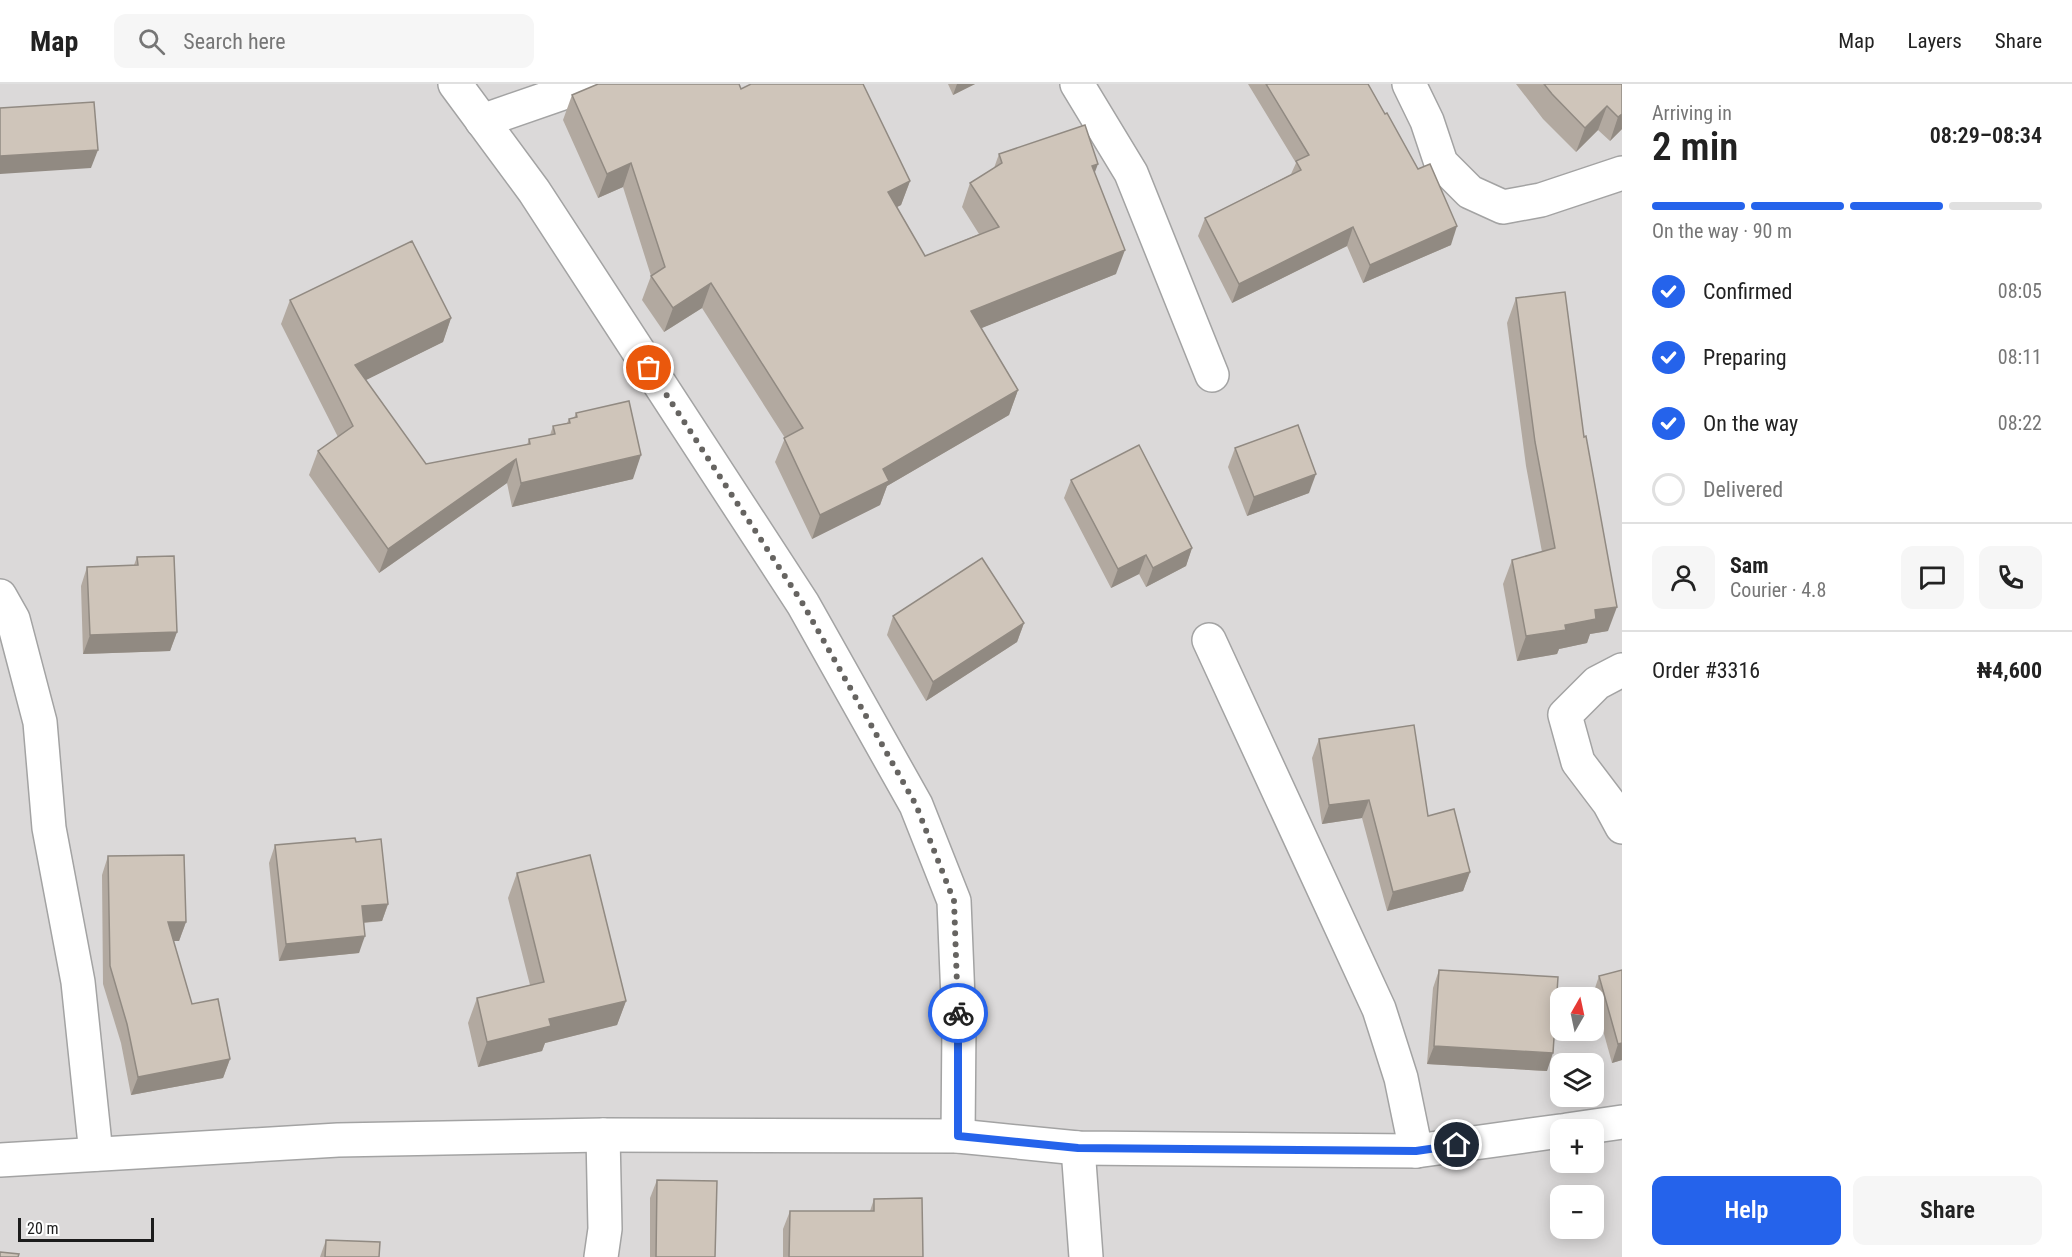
<!DOCTYPE html>
<html lang="en">
<head>
<meta charset="utf-8">
<style>
  body { margin:0; font-family:"Roboto Condensed",sans-serif; background:#f6f6f6; color:#222; height:100vh; display:flex; flex-direction:column; font-size:22px; white-space:nowrap }
  * { box-sizing:border-box; margin:0 }
  p { font-size:20px; color:#767676 }
  .icon { flex:none; width:33px; height:33px; fill:none; stroke:currentColor; stroke-width:2; stroke-linecap:round; stroke-linejoin:round }
  .map { position:relative; flex:1; overflow:hidden }
  .sheet { display:flex; flex-direction:column; background:#fff; width:450px }
  .sheet>* { flex:none }
  .needle { width:39px; rotate:9deg }
  .controls { position:absolute; left:1550px; top:903px; display:grid; gap:12px }
  .controls a { display:grid; place-items:center; width:54px; height:54px; border-radius:12px; background:#fff; box-shadow:0 3px 15px #0003; font-size:30px }
  .scale { position:absolute; left:18px; bottom:15px; width:136px; box-sizing:border-box; padding-left:6px; border:3px solid #1c1c1c; border-top:0; font-size:16px; line-height:21px; white-space:nowrap; color:#1c1c1c; -webkit-text-stroke:4px #fff; paint-order:stroke }
  .pin { position:absolute; display:grid; place-items:center; width:51px; height:51px; color:#fff; margin:-26px; border:3px solid #fff; border-radius:50%; box-shadow:0 2px 6px #0007 }
  .courier { position:absolute; display:grid; place-items:center; width:60px; height:60px; margin:-30px; border:4px solid #2563eb; border-radius:50%; background:#fff; color:#222; box-shadow:0 2px 8px #0007 }
  .head em { font-style:normal; font-weight:600 }
  .head div { display:flex; flex-direction:column-reverse }
  .head { display:flex; align-items:center; justify-content:space-between; height:102px; padding:0 30px }
  h1 { font-size:39px; font-weight:600; line-height:45px }
  .bar { display:grid; grid-template-columns:repeat(4,1fr); gap:9px 6px; align-content:center; height:72px; padding:0 30px }
  .bar i { height:8px; border-radius:4px; background:#e0e0e0 }
  .bar .active { background:#2563eb }
  .bar p { grid-column:span 4 }
  .line { display:flex; align-items:center; gap:15px; padding:0 30px; border-top:2px solid #e0e0e0 }
  .line div { flex:1 }
  .round { display:grid; place-items:center; flex:none; width:63px; height:63px; border-radius:12px; background:#f6f6f6 }
  ol { padding:0 30px; list-style:none }
  li { display:flex; align-items:center; gap:18px; height:66px }
  li p { margin-inline-start:auto }
  li .icon { padding:6px; border-radius:50%; background:#2563eb; color:#fff; stroke-width:4 }
  li:last-child { color:#767676 }
  li i { width:33px; height:33px; border:3px solid #e0e0e0; border-radius:50% }
  .button { display:flex; gap:12px; margin-top:auto; padding:12px 30px }
  .button a { flex:1; height:69px; border-radius:12px; background:#2563eb; color:#fff; font-size:24px; font-weight:600; line-height:69px; text-align:center }
  .button a+a { background:#f6f6f6; color:#222 }
  header { display:flex; align-items:center; gap:36px; box-sizing:border-box; height:84px; padding:0 30px; background:#fff; border-bottom:2px solid #e0e0e0 }
  header strong { font-size:28px }
  nav { display:flex; gap:33px; margin-inline-start:auto; font-size:21px }
  .search { width:420px; height:54px; background:#f6f6f6; display:flex; align-items:center; gap:15px; box-sizing:border-box; padding:0 21px; border-radius:12px; color:#767676; font-size:22px }
  main { display:flex; flex:1; min-height:0 }
  .map>svg:first-child { display:block }
  .residential { fill:#dbd9d9; fill-rule:evenodd }
  .lines { fill:none; stroke-linecap:round; stroke-linejoin:round }
  .minor-casing { stroke:#a3a3a3; stroke-width:36 }
  .minor { stroke:#fff; stroke-width:33 }
  .wall { fill:#b2a9a0 }
  .shaded-wall { fill:#918a82 }
  .building { fill:#cfc5ba; stroke:#918a82; stroke-width:1.5 }
  .done { stroke:#666461; stroke-width:6; stroke-dasharray:0 10.8 }
  .route { stroke:#2563eb; stroke-width:8 }
</style>
</head>
<body>
<header>
<strong>Map</strong>
<div class="search"><svg class="icon" aria-label="search" viewBox="0 0 24 24"><circle cx="10" cy="10" r="6"/><path d="M15 15l6 6"/></svg>Search here</div>
<nav><a>Map</a><a>Layers</a><a>Share</a></nav>
</header>
<main>
<div class="map">
<svg width="1622" height="1173" viewBox="0 0 1622 1173">
  <rect width="100%" height="100%" fill="#efebe1"/>
  <!-- residential -->
  <path class="residential" d="M0,0H1622V1173H0ZM1560,914H1593V946H1560ZM1560,980H1593V1012H1560ZM1560,1046H1593V1078H1560ZM1560,1112H1593V1144H1560Z"/>
  <g class="lines">
    <!-- minor casing -->
    <g class="minor-casing">
      <g id="minor">
        <path d="M455,0L534,107L803,520L916,721L954,817L959,940L958,1052"/>
        <path d="M1077,0L1131,89L1212,291"/>
        <path d="M1409,0L1427,37L1441,79L1470,108L1503,123L1541,116L1622,89"/>
        <path d="M482,37L589,0"/>
        <path d="M0,512L13,535L40,638L49,744L78,898L96,1070"/>
        <path d="M1209,556L1379,925L1401,994L1416,1067"/>
        <path d="M1622,586L1597,599L1565,631L1578,678L1609,719L1622,743"/>
        <path d="M1567,1046L1622,1038"/>
        <path d="M1078,1064L1086,1173"/>
        <path d="M0,1076L338,1056L603,1051L958,1052L1078,1064L1416,1067L1560,1047"/>
        <path d="M601,1173L605,1145L603,1051"/>
      </g>
    </g>
    <!-- minor -->
    <use href="#minor" class="minor"/>
  </g>
  <!-- wall -->
  <g class="wall">
    <path d="M948,0H975L953,11Z"/>
    <path d="M1248,0H1368L1451,161L1363,199L1347,162L1232,219L1198,152L1205,134L1291,90L1296,79Z"/>
    <path d="M1516,0H1622V45L1610,57L1598,46L1576,68L1543,35Z"/>
    <path d="M741,5L910,97L901,121L897,123L925,172L979,150L962,123L970,99L994,84L999,70L1095,90L1116,190L981,244L1018,306L1009,331L887,402L880,421L812,455L775,378L785,354L702,224L664,248L642,216L651,192L623,103L598,114L563,36L572,11Z"/>
    <path d="M1516,214L1608,547L1590,550L1587,559L1559,565L1557,570L1517,577L1503,500L1512,476L1542,468L1526,382L1507,239Z"/>
    <path d="M290,216L451,234L443,258L365,296L426,380L527,361L529,355L550,351L553,342L567,339L569,335L574,334L576,329L633,395L512,423L507,399L379,489L309,391L318,367L338,353L281,240Z"/>
    <path d="M1235,364L1309,409L1247,432L1228,383Z"/>
    <path d="M1071,396L1192,464L1186,482L1146,503L1139,490L1111,504L1064,414Z"/>
    <path d="M137,473L177,548L170,567L83,570L81,502L87,483L134,481Z"/>
    <path d="M893,532L1024,539L1017,558L926,617L887,551Z"/>
    <path d="M1319,655L1428,732L1470,788L1463,807L1387,827L1362,734L1322,740L1312,674Z"/>
    <path d="M356,758L388,820L382,837L364,839L359,869L279,877L269,779L275,761Z"/>
    <path d="M108,772L186,838L179,857H173L192,920L230,975L223,994L131,1011L121,959L103,900L102,791Z"/>
    <path d="M517,789L626,917L617,941L545,959L542,967L478,983L468,939L477,914L530,901L508,814Z"/>
    <path d="M1439,886L1547,987L1427,980L1433,904Z"/>
    <path d="M1622,886V976L1612,979L1593,910L1599,892Z"/>
    <path d="M657,1096L715,1173H650V1114Z"/>
    <path d="M874,1115L923,1173H783V1145L790,1127H870Z"/>
    <path d="M326,1156L379,1173H320Z"/>
  </g>
  <!-- shaded-wall -->
  <g class="shaded-wall">
    <path d="M957,0H975L953,11Z"/>
    <path d="M1607,22L1598,46L1576,68L1585,44Z"/>
    <path d="M1622,30V45L1610,57L1618,33Z"/>
    <path d="M98,66L91,84L0,90V72Z"/>
    <path d="M631,79L623,103L598,114L607,90Z"/>
    <path d="M1098,80L1089,104L1092,82Z"/>
    <path d="M910,97L901,121L879,132L888,108Z"/>
    <path d="M1457,142L1451,161L1363,199L1370,181Z"/>
    <path d="M1353,143L1347,162L1232,219L1239,200Z"/>
    <path d="M1125,166L1116,190L962,252L971,227Z"/>
    <path d="M711,199L702,224L664,248L673,224Z"/>
    <path d="M451,234L443,258L346,306L355,281Z"/>
    <path d="M1018,306L1009,331L887,402L880,421L812,455L820,431L883,385Z"/>
    <path d="M641,371L633,395L512,423L521,399Z"/>
    <path d="M516,375L507,399L379,489L388,465Z"/>
    <path d="M1316,390L1309,409L1247,432L1254,413Z"/>
    <path d="M1192,464L1186,482L1146,503L1153,484Z"/>
    <path d="M1146,471L1139,490L1111,504L1118,485Z"/>
    <path d="M1617,523L1608,547L1590,550L1587,559L1559,565L1557,570L1517,577L1526,552L1565,541L1595,526Z"/>
    <path d="M1024,539L1017,558L926,617L933,598Z"/>
    <path d="M177,548L170,567L83,570L90,551Z"/>
    <path d="M1369,716L1362,734L1322,740L1329,721Z"/>
    <path d="M1470,788L1463,807L1387,827L1393,808Z"/>
    <path d="M388,820L382,837L356,839L362,822Z"/>
    <path d="M168,838H186L179,857H161Z"/>
    <path d="M365,852L359,869L279,877L286,860Z"/>
    <path d="M626,917L617,941L545,959L542,967L478,983L487,958L549,935Z"/>
    <path d="M1622,959V976L1612,979L1618,960Z"/>
    <path d="M1434,962L1553,969L1547,987L1427,980Z"/>
    <path d="M230,975L223,994L131,1011L138,993Z"/>
  </g>
  <!-- building -->
  <g class="building">
    <path d="M598,0H739L741,5L751,0H863L910,97L888,108L925,172L999,143L970,99L1002,79L999,70L1085,41L1098,80L1092,82L1125,166L971,227L1018,306L883,385L889,397L820,431L784,354L803,344L711,199L673,224L651,192L665,183L631,79L607,90L572,11Z"/>
    <path d="M1266,0H1368L1385,30L1387,29L1418,85L1430,80L1457,142L1370,181L1353,143L1239,200L1205,134L1301,86L1296,77L1309,71Z"/>
    <path d="M1544,0H1622V30L1618,33L1607,22L1585,44L1552,10Z"/>
    <path d="M94,18L98,66L0,72V24Z"/>
    <path d="M412,157L451,234L355,281L426,380L530,360L529,355L555,350L553,342L570,339L569,335L577,333L576,329L629,317L641,371L521,399L516,375L388,465L318,367L353,342L290,216Z"/>
    <path d="M1565,208L1584,353L1586,352L1617,523L1595,526L1596,535L1565,541L1566,546L1526,552L1512,476L1555,464L1535,358L1516,214Z"/>
    <path d="M1298,341L1316,390L1254,413L1235,364Z"/>
    <path d="M1139,361L1192,464L1153,484L1146,471L1118,485L1071,396Z"/>
    <path d="M174,472L177,548L90,551L87,483L138,481L137,473Z"/>
    <path d="M982,474L1024,539L933,598L893,532Z"/>
    <path d="M1414,641L1428,732L1454,725L1470,788L1393,808L1369,716L1329,721L1319,655Z"/>
    <path d="M355,754L356,758L381,755L388,820L362,822L365,852L286,860L275,761Z"/>
    <path d="M184,771L186,838H168L192,920L218,915L230,975L138,993L127,940L110,882L108,772Z"/>
    <path d="M590,771L626,917L549,935L551,942L487,958L477,914L544,898L517,789Z"/>
    <path d="M1439,886L1558,893L1553,969L1434,962Z"/>
    <path d="M1622,886V959L1618,960L1599,892Z"/>
    <path d="M657,1096L717,1097L715,1173H656Z"/>
    <path d="M922,1114L923,1173H789L790,1127H874V1115Z"/>
    <path d="M326,1156L380,1158L379,1173H325Z"/>
    <path d="M0,1168L19,1170L18,1173H0Z"/>
  </g>
  <g class="lines">
    <!-- done -->
    <path class="done" d="M649,284L803,520L916,721L954,817L958,929"/>
    <!-- route -->
    <path class="route" d="M958,929V1052L1078,1064L1416,1067L1457,1061"/>
  </g>
</svg>
<div class="controls">
<a><svg class="needle" viewBox="-14 -14 28 28"><path d="M0-13l5 13h-10z" fill="#e53935"/><path d="M0 13l5-13h-10z" fill="#767676"/></svg></a>
<a><svg class="icon" aria-label="layers" viewBox="0 0 24 24"><path d="M12 4l9 5-9 5-9-5zM3 14l9 5 9-5"/></svg></a>
<a>+</a>
<a>−</a>
</div>
<div class="scale">20 m</div>
<div class="pin" style="left:649px;top:284px;background:#ea580c"><svg class="icon" aria-label="bag" viewBox="0 0 24 24"><path d="M5 8h14l-1 12H6zM9 8a3 3 0 0 1 6 0"/></svg></div>
<div class="pin" style="left:1457px;top:1061px;background:#1f2937"><svg class="icon" aria-label="home" viewBox="0 0 24 24"><path d="M3 11l9-7 9 7M6 9v11h12V9"/></svg></div>
<div class="courier" style="left:958px;top:929px"><svg class="icon" aria-label="bike" viewBox="0 0 24 24"><circle cx="6" cy="16" r="4"/><circle cx="18" cy="16" r="4"/><path d="M6 16l4-8h5l3 8M10 8l3 8H6M13 5h3"/></svg></div>
</div>
<section class="sheet">
<div class="head"><div><h1>2 min</h1><p>Arriving in</p></div><em>08:29–08:34</em></div>
<div class="bar"><i class="active"></i><i class="active"></i><i class="active"></i><i></i><p>On the way · 90 m</p></div>
<ol>
<li><svg class="icon" aria-label="check" viewBox="0 0 24 24"><path d="M5 12l5 5 9-10"/></svg>Confirmed<p>08:05</p></li>
<li><svg class="icon" aria-label="check" viewBox="0 0 24 24"><path d="M5 12l5 5 9-10"/></svg>Preparing<p>08:11</p></li>
<li><svg class="icon" aria-label="check" viewBox="0 0 24 24"><path d="M5 12l5 5 9-10"/></svg>On the way<p>08:22</p></li>
<li><i></i>Delivered</li>
</ol>
<div class="line" style="height:108px"><a class="round"><svg class="icon" aria-label="person" viewBox="0 0 24 24"><circle cx="12" cy="8" r="4"/><path d="M4 21q1-7 8-7t8 7"/></svg></a><div><b>Sam</b><p>Courier · 4.8</p></div><a class="round"><svg class="icon" aria-label="chat" viewBox="0 0 24 24"><path d="M4 5h16v11H9l-5 4z"/></svg></a><a class="round"><svg class="icon" aria-label="phone" viewBox="0 0 24 24"><path d="M5 4h4l2 5-3 2q2 4 5 5l2-3 5 2v4C11 20 4 13 5 4z"/></svg></a></div>
<div class="line" style="height:78px"><div>Order #3316</div><b>₦4,600</b></div>
<div class="button"><a>Help</a><a>Share</a></div>
</section>
</main>
</body>
</html>
